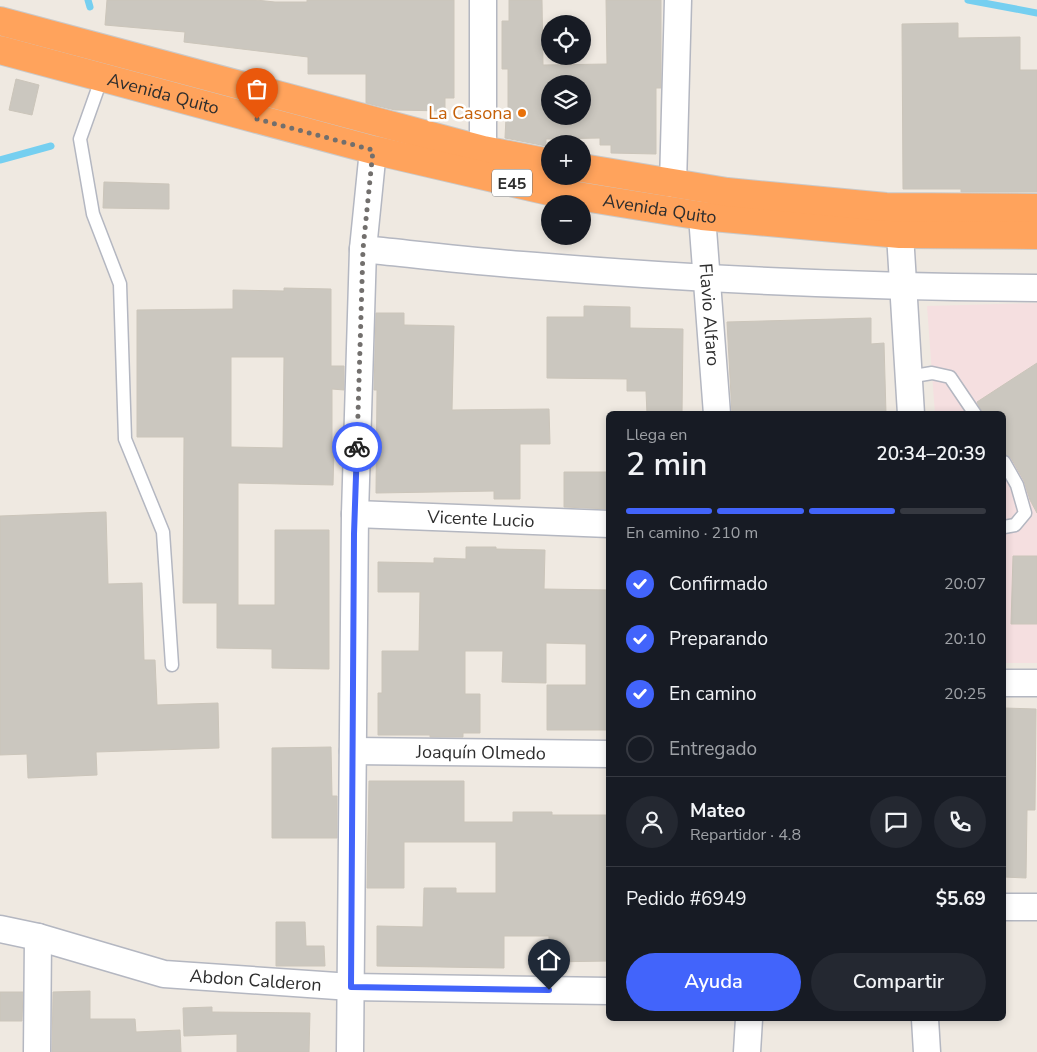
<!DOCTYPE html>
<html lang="es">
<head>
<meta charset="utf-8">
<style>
  body { margin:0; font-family:"Nunito Sans",sans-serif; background:#242831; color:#f1f3f6; height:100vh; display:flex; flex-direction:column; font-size:19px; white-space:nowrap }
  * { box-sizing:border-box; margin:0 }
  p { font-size:16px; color:#9ea1a6 }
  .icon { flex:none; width:28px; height:28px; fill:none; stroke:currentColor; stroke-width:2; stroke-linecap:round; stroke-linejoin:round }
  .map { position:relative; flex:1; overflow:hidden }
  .drawer { position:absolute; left:606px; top:411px; width:400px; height:610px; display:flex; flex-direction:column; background:#171b24; border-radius:8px; box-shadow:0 2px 8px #0003 }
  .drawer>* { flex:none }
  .controls { position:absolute; left:541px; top:15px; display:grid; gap:10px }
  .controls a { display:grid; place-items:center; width:50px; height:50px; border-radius:50%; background:#171b24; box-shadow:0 2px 8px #0003; font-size:25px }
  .pin { position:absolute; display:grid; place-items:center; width:42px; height:42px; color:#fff; margin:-51px -21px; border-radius:50% 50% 50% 0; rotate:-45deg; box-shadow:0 0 5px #0007 }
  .pin .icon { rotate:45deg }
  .courier { position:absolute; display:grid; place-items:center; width:50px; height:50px; margin:-25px; border:4px solid #4264fb; border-radius:50%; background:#fff; color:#222; box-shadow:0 1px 6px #0007 }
  .overview em { font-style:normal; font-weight:600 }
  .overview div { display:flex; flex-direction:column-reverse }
  .overview { display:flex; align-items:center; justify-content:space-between; height:85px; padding:0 20px }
  h1 { font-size:32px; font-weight:600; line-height:38px }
  .bar { display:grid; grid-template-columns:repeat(4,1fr); gap:8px 5px; align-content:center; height:60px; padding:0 20px }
  .bar i { height:6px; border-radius:4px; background:#363941 }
  .bar .selected { background:#4264fb }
  .bar p { grid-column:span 4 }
  .line { display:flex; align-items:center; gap:12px; padding:0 20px; border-top:1px solid #363941 }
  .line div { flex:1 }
  .round { display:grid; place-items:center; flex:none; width:52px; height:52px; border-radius:26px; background:#242831 }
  ol { padding:0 20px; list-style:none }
  li { display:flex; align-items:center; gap:15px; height:55px }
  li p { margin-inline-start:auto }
  li .icon { padding:5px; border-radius:50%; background:#4264fb; color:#fff; stroke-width:4 }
  li:last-child { color:#9ea1a6 }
  li i { width:28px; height:28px; border:2px solid #363941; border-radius:50% }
  .button { display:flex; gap:10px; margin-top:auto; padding:10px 20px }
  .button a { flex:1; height:58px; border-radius:30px; background:#4264fb; color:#fff; font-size:20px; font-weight:600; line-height:58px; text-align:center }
  .button a+a { background:#242831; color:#f1f3f6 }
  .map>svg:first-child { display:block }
  .medical { fill:#f5dfe0 }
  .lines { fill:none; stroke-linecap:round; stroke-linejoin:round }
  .stream { stroke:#75cff0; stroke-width:7 }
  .building { fill:#cbc7bf; stroke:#cbc5ba; fill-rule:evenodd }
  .lane-casing { stroke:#b4b7c1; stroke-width:15 }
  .street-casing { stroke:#b4b7c1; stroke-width:29 }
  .highway-casing { stroke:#c9c9c9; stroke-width:30 }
  .lane { stroke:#fff; stroke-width:12 }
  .street { stroke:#fff; stroke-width:26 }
  .highway { stroke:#ffa35c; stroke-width:28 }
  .done { stroke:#726f6d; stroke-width:5; stroke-dasharray:0 9 }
  .route { stroke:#4264fb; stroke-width:6 }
  .food-dot { fill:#e8710a; stroke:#fff; stroke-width:2 }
  .labels { text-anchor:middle; stroke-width:5; stroke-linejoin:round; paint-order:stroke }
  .shield { fill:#fff; stroke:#6d6d6d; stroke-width:1 }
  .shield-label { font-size:16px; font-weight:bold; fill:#2e2e2e }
  .street-label { font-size:18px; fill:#2e2e2e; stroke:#fff }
  .food-label { font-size:18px; fill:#c56008; stroke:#fff; text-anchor:end }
</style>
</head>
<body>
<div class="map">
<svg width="1037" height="1052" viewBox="0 0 1037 1052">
  <rect width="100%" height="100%" fill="#efe9e1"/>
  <!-- medical -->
  <path class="medical" d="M1037,303V663H1004V414H935L927,306Z"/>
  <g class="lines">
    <!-- stream -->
    <g class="stream">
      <path d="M88,0L90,7"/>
      <path d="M968,0L1037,13"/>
      <path d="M0,160L51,146"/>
    </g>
  </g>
  <!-- building -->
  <g class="building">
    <path d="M107,0H256L275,2H307V0H454V98H445V111L395,110L366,103V74H308V57L184,42L185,32L105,25Z"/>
    <path d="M509,0H542L543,65L607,64L606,0H661V88H656V154L611,153V145H600V138L546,139V146L505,138L506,117H508V69H502V21H509ZM550,84H582V116H550Z"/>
    <path d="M958,23V38L1020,37V70H1037V192H961V189H903L902,24Z"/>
    <path d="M16,79L39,85L32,115L9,110Z"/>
    <path d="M104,182L169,184V209L103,208Z"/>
    <path d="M284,288L331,289V366H344V390L332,389V449H334L333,485L238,483V605H275V530H329V669L272,668V649L217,648V603H183L184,437H137V310L233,309V290L284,291ZM231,357H284L283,448L231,447Z"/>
    <path d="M584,306L630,307V328L683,329L682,414H647L646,391H627V379L547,378V317H584Z"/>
    <path d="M376,313H404V325L454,326L452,410L549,409L550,444H520V499H494V491L376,493L377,390H374Z"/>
    <path d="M871,318V344L884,343L886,414H732L727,322Z"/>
    <path d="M1037,363V513L1030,500L1024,481L1011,458L1004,454V414H983L977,402Z"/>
    <path d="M564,472H609V509L564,507Z"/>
    <path d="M106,512L108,584L142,583L144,660H155L157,705L218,703L219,748L96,752L97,775L28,778L27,754L0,755V516Z"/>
    <path d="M466,547H496V549L545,550L544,589L609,590V730H547V685H586V644L546,643V683L502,682L503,651H465V694H480V733H463V737H430V735H378V693H382V651H419L420,592H378V562L434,563V558L466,559Z"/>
    <path d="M1013,556H1037V624H1011Z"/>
    <path d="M1004,708L1036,709L1035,810H1027L1026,878L1004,877Z"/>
    <path d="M331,747L332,796H337V838H272V748Z"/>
    <path d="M369,781H464V822H513V812H552V815H609V961L549,962V936H504V968L377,966V926L423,927L424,888H456V893H496V842H404V888H367Z"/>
    <path d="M276,922H305L306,946H324L325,966H276Z"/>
    <path d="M90,991V1019H135L136,1032L180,1030L181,1052H52L53,992Z"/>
    <path d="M0,992H23L22,1021H0Z"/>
    <path d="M212,1007V1012L310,1013L309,1052H237V1034L184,1036L183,1008Z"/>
  </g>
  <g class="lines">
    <!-- lane casing -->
    <g class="lane-casing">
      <g id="lane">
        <path d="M102,77L80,139L93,214L120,284L125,439L163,532L172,665"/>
        <path d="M908,377L932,373L950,377L975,414"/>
        <path d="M1004,462L1017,485L1025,513L1015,525L1004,527"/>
      </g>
    </g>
    <!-- street casing -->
    <g class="street-casing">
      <g id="street">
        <path d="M483,0V150"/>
        <path d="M673,184L678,0"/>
        <path id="s1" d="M702,216L717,414"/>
        <path d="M900,234L911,414"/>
        <path d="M363,249C421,255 478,262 536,266C703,280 870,287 1037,288"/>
        <path id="s2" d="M355,514L609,524"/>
        <path d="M1004,683H1037"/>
        <path id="s3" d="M353,751L609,754"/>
        <path d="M1004,907H1037"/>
        <path id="s4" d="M0,929L38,937L164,974L351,987L609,991"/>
        <path d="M925,1019L927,1052"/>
        <path d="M37,1052L38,937"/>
        <path d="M350,1052L355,514L363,249L373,150"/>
        <path d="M747,1052L749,1019"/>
      </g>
    </g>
    <!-- highway casing -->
    <g class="highway-casing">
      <g id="highway">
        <path d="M0,21L483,150L550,163"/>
        <path id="s5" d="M0,50L373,150L553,192L702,216L900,234L1037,235"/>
        <path d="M582,168L727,192L886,207L1037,208"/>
      </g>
    </g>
    <!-- lane -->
    <use href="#lane" class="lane"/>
    <!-- street -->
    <use href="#street" class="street"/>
    <!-- highway -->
    <use href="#highway" class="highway"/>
  </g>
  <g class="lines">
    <!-- done -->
    <path class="done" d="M257,119L373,150L363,249L357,447"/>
    <!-- route -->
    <path class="route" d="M357,447L354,534L351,987L549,990"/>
  </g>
  <!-- markers -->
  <circle class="food-dot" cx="522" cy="113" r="5"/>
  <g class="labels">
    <!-- shield labels -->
    <rect class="shield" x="492" y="169.5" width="40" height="27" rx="4"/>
    <g class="shield-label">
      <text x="512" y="189">E45</text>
    </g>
    <!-- street labels -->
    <g class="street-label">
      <text dy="6" stroke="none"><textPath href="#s5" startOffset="169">Avenida Quito</textPath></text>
      <text dy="6" stroke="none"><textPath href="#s5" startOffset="679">Avenida Quito</textPath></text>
      <text dy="6" stroke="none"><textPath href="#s1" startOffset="99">Flavio Alfaro</textPath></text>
      <text dy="6" stroke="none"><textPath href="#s2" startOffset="126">Vicente Lucio</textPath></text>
      <text dy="6" stroke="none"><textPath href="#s3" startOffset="128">Joaquín Olmedo</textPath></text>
      <text dy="6" stroke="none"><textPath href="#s4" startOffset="262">Abdon Calderon</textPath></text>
    </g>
    <!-- food labels -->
    <g class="food-label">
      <text x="512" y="119">La Casona</text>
    </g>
  </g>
</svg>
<div class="controls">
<a><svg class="icon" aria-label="locate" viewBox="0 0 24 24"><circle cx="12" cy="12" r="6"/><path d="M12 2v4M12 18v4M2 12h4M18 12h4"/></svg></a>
<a><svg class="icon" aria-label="layers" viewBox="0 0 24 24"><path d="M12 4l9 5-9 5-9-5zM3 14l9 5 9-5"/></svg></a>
<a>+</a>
<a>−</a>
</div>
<div class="pin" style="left:257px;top:119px;background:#ea580c"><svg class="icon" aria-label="bag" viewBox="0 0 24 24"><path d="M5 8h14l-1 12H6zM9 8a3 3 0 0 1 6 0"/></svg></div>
<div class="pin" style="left:549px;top:990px;background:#1f2937"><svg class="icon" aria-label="home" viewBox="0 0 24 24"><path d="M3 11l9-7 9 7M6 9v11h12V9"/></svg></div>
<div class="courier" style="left:357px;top:447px"><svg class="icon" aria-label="bike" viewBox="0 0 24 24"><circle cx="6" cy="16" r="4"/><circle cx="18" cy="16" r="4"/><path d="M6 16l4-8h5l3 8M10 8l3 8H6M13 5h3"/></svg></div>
<section class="drawer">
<div class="overview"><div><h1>2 min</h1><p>Llega en</p></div><em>20:34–20:39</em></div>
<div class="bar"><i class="selected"></i><i class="selected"></i><i class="selected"></i><i></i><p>En camino · 210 m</p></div>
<ol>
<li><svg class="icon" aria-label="check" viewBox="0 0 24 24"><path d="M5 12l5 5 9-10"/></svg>Confirmado<p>20:07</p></li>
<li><svg class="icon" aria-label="check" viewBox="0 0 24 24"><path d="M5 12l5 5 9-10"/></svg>Preparando<p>20:10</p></li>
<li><svg class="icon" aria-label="check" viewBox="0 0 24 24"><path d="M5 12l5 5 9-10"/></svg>En camino<p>20:25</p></li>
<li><i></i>Entregado</li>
</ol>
<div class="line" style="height:90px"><a class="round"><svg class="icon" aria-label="person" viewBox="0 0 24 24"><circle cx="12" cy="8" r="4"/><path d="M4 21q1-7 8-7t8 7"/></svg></a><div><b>Mateo</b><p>Repartidor · 4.8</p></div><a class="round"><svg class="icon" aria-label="chat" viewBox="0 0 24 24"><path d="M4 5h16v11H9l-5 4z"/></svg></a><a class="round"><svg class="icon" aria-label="phone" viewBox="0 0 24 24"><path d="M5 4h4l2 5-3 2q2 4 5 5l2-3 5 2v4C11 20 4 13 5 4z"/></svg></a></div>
<div class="line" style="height:65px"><div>Pedido #6949</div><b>$5.69</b></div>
<div class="button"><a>Ayuda</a><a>Compartir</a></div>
</section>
</div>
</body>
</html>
